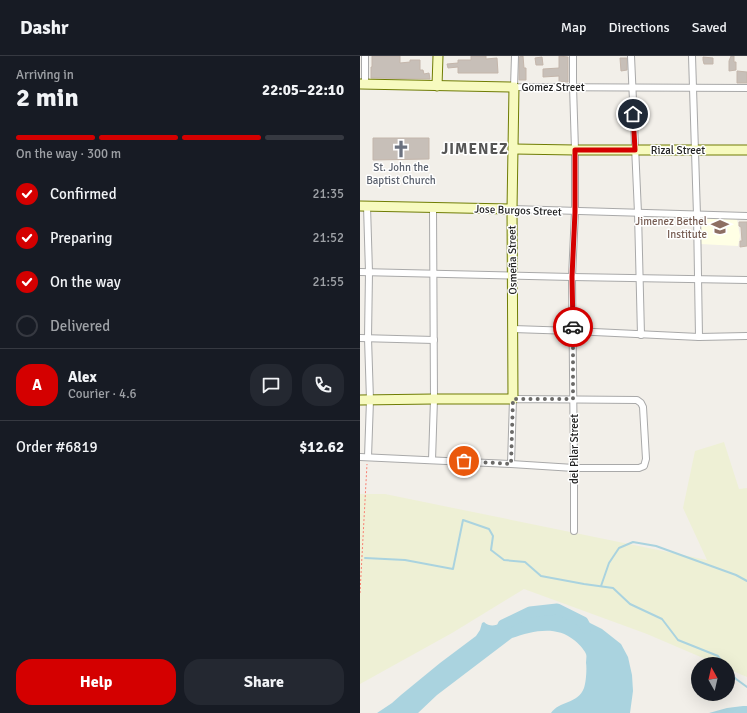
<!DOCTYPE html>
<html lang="en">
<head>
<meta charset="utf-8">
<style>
  body { margin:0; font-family:Signika,sans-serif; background:#242831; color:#f1f3f6; height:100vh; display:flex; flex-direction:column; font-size:15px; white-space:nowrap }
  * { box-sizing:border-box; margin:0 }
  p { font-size:13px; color:#9ea1a6 }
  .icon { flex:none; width:22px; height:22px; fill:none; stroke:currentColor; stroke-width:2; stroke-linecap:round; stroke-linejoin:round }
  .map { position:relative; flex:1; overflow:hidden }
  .details { display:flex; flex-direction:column; background:#171b24; width:360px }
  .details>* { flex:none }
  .needle { width:26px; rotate:352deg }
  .fabs { position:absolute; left:331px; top:601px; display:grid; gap:8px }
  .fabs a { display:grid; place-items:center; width:44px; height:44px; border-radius:50%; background:#171b24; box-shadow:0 4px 16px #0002; font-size:20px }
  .pin { position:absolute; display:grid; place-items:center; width:34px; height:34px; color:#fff; margin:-17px; border:2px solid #fff; border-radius:50%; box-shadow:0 1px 4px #0007 }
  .courier { position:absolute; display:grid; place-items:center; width:40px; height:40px; margin:-20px; border:3px solid #d40000; border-radius:50%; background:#fff; color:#222; box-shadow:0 1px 5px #0007 }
  .overview em { font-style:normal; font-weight:700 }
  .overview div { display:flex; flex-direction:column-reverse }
  .overview { display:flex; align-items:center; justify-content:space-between; height:68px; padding:0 16px }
  h1 { font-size:26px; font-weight:700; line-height:30px }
  .bar { display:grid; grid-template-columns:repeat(4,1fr); gap:6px 4px; align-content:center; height:48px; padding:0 16px }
  .bar i { height:5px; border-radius:3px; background:#363941 }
  .bar .current { background:#d40000 }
  .bar p { grid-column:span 4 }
  .line { display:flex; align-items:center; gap:10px; padding:0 16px; border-top:1px solid #363941 }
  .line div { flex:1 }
  .round { display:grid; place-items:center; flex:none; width:42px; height:42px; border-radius:16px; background:#242831 }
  ol { padding:0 16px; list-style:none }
  li { display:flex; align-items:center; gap:12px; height:44px }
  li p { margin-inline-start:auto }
  li .icon { padding:4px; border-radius:50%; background:#d40000; color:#fff; stroke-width:4 }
  li:last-child { color:#9ea1a6 }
  li i { width:22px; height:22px; border:2px solid #363941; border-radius:50% }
  .button { display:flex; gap:8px; margin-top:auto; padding:8px 16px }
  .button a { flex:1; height:46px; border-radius:16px; background:#d40000; color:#fff; font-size:16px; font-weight:700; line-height:46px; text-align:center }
  .button a+a { background:#242831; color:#f1f3f6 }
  header { display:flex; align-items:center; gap:24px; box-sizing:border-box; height:56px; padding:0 20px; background:#171b24; border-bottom:1px solid #363941 }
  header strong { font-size:19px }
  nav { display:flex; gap:22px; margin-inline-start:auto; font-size:14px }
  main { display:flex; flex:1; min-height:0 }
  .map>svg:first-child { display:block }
  .education { fill:#ffffe5 }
  .farmland { fill:#eef0d5 }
  .water { fill:#aad3df }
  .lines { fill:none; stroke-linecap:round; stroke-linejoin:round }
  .stream { stroke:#aad3df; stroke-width:2 }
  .river { stroke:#aad3df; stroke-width:11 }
  .building { fill:#c7bfb8; stroke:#c4b6ab }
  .street-casing { stroke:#a9a9a9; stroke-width:8 }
  .secondary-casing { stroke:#707d05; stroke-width:11 }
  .path { stroke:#fa8072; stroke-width:1; stroke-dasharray:2 2; stroke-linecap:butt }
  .street { stroke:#fff; stroke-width:6 }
  .secondary { stroke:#f7fabf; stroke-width:9 }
  .done { stroke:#6b6a68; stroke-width:4; stroke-dasharray:0 7.2 }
  .route { stroke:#d40000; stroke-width:5 }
  .labels { text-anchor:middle; stroke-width:3; stroke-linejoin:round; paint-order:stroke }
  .street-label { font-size:11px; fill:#222; stroke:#fff }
  .worship-label { font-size:11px; fill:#5b616d; stroke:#fff }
  .education-label { font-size:11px; fill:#785e54; stroke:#fff; text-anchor:end }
  .district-label { font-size:15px; font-weight:bold; letter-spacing:1px; fill:#555; stroke:#fff }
</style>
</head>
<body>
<header>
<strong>Dashr</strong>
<nav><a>Map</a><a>Directions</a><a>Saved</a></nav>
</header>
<main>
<section class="details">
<div class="overview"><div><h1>2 min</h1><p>Arriving in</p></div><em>22:05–22:10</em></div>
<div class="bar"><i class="current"></i><i class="current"></i><i class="current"></i><i></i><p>On the way · 300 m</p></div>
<ol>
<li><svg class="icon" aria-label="check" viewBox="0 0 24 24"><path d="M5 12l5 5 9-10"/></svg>Confirmed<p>21:35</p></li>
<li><svg class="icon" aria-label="check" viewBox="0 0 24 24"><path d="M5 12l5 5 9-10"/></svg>Preparing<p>21:52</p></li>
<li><svg class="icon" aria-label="check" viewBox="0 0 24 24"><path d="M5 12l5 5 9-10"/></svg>On the way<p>21:55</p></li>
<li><i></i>Delivered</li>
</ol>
<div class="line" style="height:72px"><b class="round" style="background:#d40000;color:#fff">A</b><div><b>Alex</b><p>Courier · 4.6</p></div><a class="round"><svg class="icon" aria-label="chat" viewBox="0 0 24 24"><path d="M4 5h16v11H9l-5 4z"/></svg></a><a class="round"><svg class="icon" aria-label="phone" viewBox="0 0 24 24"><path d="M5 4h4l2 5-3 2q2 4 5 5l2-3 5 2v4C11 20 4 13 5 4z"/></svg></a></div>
<div class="line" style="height:52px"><div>Order #6819</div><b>$12.62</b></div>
<div class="button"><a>Help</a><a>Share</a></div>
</section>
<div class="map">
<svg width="387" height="657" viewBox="0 0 387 657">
  <rect width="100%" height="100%" fill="#f2efe9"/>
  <!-- education -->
  <path class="education" d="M342,162L377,163L380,180L378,190L340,188Z"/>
  <!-- farmland -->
  <path class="farmland" d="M364,386L379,433L387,432V621L368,613V608H357L287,578L164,533L92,577L0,628V438H25L347,504L323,452L335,395Z"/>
  <!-- water -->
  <g class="water">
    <path d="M170,557L180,558L183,557H197L226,565L242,573L261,588L268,601L272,619L273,635L270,657H191C199,645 218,648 224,632C226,627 227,612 226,607C226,604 227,600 226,598C224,593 218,587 214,584C196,569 172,575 152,582L77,639L58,657H17L32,647L41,639L80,607L116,580L120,574L122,567L124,566C134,575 142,564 152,563C156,562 161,564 165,562C167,561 168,559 170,557Z"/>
    <path d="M383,650H387V657H349L367,652Z"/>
  </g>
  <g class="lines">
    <!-- stream -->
    <g class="stream">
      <path d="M5,502L45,504L93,513L103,464L129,473L133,480L131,494L144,504L165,506L181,520L224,528L253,532L270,548L302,563L318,584L358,600L364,608"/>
      <path d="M241,530L249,507L259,492L273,486L296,490L376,519L387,525"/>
      <path d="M368,613L376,623L387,631"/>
    </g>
    <!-- river -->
    <path class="river" d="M143,569L170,556L197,553L223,566L226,572"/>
  </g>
  <!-- building -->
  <g class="building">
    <path d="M12,0H40V7L50,6V4H60V14H63L64,18L69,17L70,23L11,22V11H12Z"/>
    <path d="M111,0H126V3L137,2L138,17H98V11L88,12L87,8L98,7V4H111Z"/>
    <path d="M163,0L164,12H166V24H159V1Z"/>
    <path d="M199,0L208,1V26H199V20L183,21V13L199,12Z"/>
    <path d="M371,0H374V6H376V14L369,15V5Z"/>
    <path d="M182,1L183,9H176L175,2Z"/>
    <path d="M343,1L353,2V8H344L343,4Z"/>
    <path d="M260,2H267V14L261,15Z"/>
    <path d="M377,15L387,16V27H377Z"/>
    <path d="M13,82H69V103L13,104Z"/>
    <path d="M379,166H387V190L380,191V185H382L381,171L379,170Z"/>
  </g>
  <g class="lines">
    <!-- street casing -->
    <g class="street-casing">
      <g id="street">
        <path d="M5,0V28"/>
        <path d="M155,0L154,31L387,32"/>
        <path d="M213,0V30L215,94V156L212,221L214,412V475"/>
        <path d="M271,0L278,157L281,279"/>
        <path d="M332,0L337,159L339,281"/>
        <path d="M7,150L9,216L8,282L10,344L8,401"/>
        <path d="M152,153L387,160"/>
        <path d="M0,216L212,221L387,224"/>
        <path d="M153,273L213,275L339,281L387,280"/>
        <path d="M0,282L74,284"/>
        <path d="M0,401L151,408L214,412H279L284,410L286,403L283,351L281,347L277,344L153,343L151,408"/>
        <path d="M72,404L74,343L73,152"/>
      </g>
    </g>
    <!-- secondary casing -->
    <g class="secondary-casing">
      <g id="secondary">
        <path d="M0,28L154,31L152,153L153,343H74L0,344"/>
        <path d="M77,30L78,0"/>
        <path d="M154,93L215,94H387"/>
        <path d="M0,150L152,153"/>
      </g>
    </g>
    <!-- path -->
    <path class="path" d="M0,537L7,408"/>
    <!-- street -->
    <use href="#street" class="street"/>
    <!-- secondary -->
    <use href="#secondary" class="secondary"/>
  </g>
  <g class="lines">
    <!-- done -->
    <path class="done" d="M104,405L151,408L153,343H213V271"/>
    <!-- route -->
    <path class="route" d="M213,271L212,221L215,156V94H275L273,58"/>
  </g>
  <!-- icons -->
  <defs>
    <g id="church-bare" transform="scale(1.38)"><path d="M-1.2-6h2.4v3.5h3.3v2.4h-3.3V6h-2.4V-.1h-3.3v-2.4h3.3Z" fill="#6b7280" stroke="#fff" stroke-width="2.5" paint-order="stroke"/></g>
    <g id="school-bare" transform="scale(1.38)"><path d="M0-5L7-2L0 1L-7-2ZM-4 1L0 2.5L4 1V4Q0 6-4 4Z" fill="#8d6e63" stroke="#fff" stroke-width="2.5" paint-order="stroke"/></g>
  </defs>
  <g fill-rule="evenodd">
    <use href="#church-bare" x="41" y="93"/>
    <use href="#school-bare" x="360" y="171"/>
  </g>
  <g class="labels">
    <!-- street labels -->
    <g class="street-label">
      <text x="193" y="35">Gomez Street</text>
      <text x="318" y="98">Rizal Street</text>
      <text transform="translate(158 154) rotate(2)" y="4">Jose Burgos Street</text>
      <text transform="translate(152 204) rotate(-91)" y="4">Osmeña Street</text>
      <text transform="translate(214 393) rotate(-90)" y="4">del Pilar Street</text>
    </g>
    <!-- worship labels -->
    <g class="worship-label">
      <text x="41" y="115">St. John the<tspan x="41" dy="13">Baptist Church</tspan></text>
    </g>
    <!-- education labels -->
    <g class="education-label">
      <text x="347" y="169">Jimenez Bethel<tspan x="347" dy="13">Institute</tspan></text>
    </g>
    <!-- district labels -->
    <g class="district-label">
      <text x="115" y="98">JIMENEZ</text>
    </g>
  </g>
</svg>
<div class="fabs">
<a><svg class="needle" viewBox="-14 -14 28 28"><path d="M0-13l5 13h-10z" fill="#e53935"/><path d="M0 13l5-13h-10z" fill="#9ea1a6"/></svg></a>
</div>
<div class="pin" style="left:104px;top:405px;background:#ea580c"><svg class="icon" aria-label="bag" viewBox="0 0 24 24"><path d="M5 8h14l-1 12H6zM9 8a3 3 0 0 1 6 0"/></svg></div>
<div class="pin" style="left:273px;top:58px;background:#1f2937"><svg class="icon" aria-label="home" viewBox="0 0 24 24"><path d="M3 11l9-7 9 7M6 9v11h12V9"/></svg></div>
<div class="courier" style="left:213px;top:271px"><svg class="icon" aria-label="car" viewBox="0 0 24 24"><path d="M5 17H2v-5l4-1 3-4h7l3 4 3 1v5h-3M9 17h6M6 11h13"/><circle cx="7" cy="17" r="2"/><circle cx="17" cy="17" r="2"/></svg></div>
</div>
</main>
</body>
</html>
